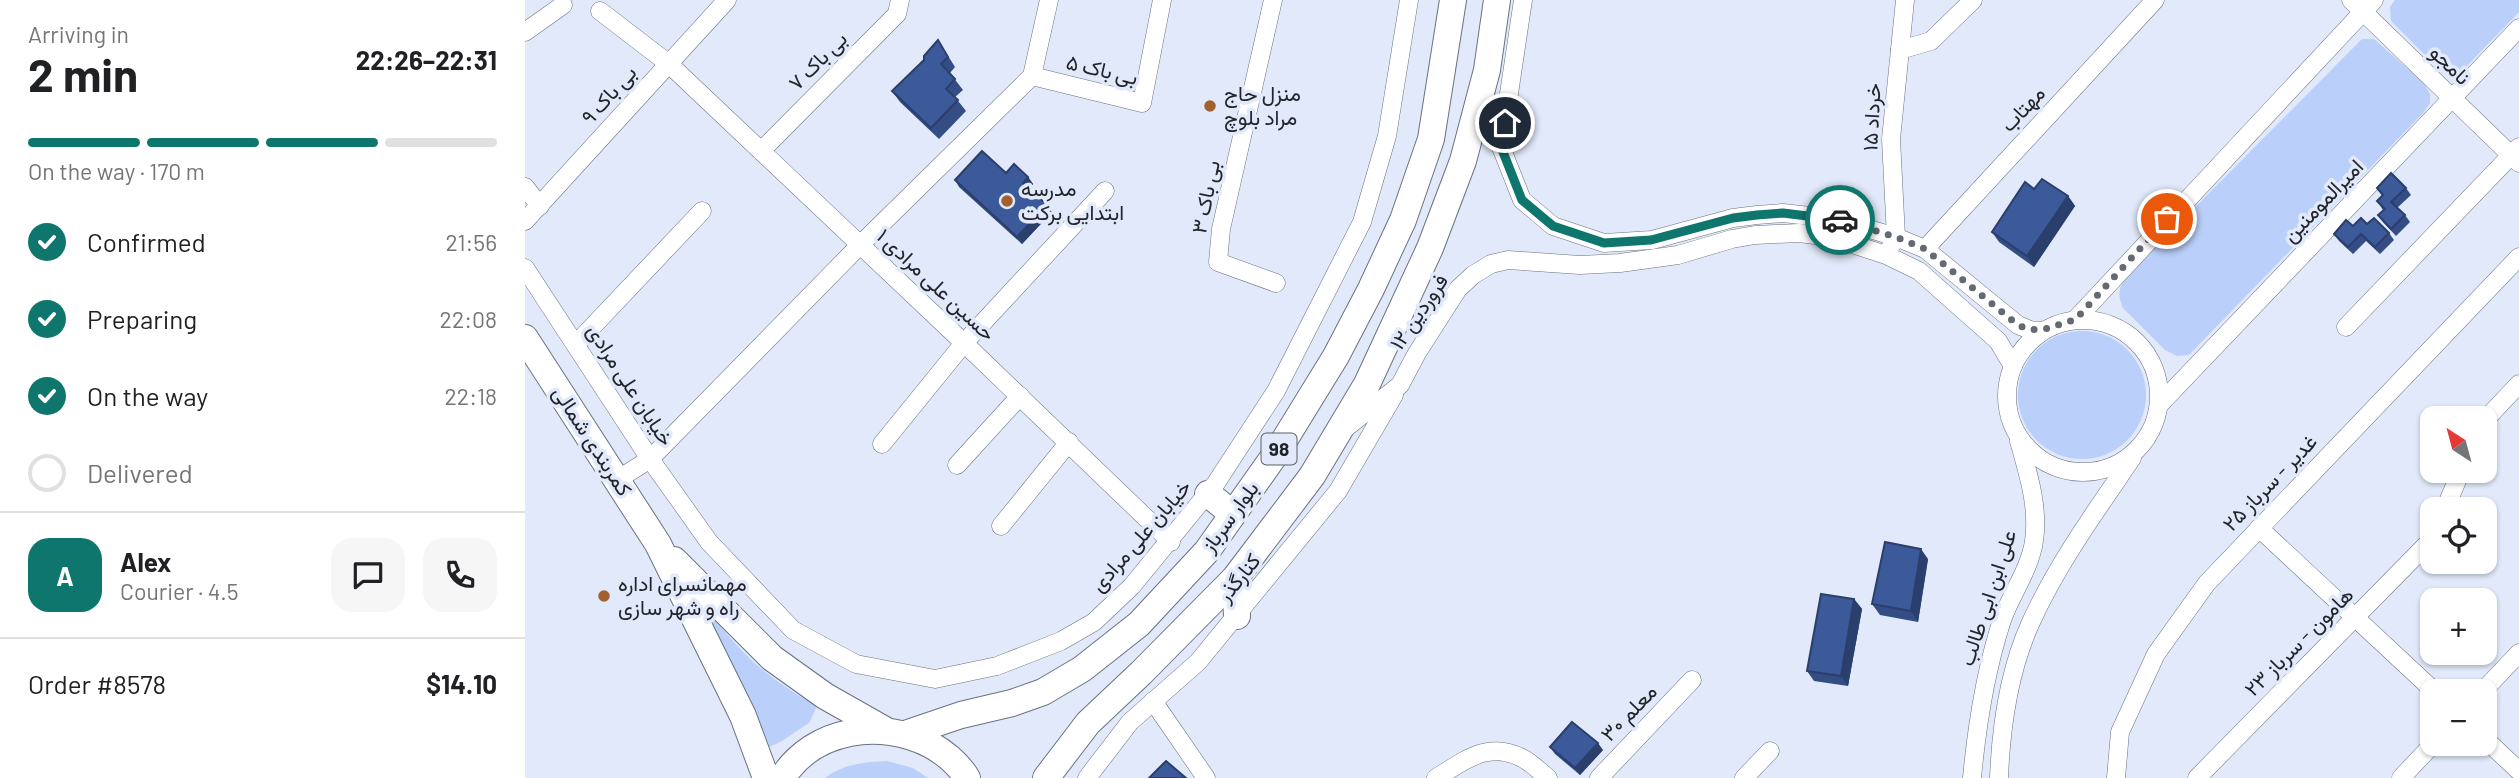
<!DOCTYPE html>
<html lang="en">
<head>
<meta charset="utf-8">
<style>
  body { margin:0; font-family:Barlow,Vazirmatn,sans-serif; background:#f6f6f6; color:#202124; height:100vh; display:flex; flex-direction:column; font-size:26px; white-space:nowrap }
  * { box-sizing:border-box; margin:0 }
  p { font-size:23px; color:#757577 }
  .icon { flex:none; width:38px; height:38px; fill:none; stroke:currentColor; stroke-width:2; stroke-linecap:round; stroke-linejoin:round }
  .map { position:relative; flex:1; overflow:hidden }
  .sheet { display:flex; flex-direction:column; background:#fff; width:525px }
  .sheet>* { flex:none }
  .needle { width:46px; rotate:324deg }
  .controls { position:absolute; left:1895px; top:406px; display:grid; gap:14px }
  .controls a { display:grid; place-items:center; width:77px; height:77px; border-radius:14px; background:#fff; box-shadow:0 2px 5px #0004; font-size:35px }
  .pin { position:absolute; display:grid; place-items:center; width:60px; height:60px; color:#fff; margin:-30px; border:4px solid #fff; border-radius:50%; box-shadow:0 2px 7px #0007 }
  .courier { position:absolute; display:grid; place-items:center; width:70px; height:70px; margin:-35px; border:5px solid #0f766e; border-radius:50%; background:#fff; color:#222; box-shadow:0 2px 9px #0007 }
  .summary em { font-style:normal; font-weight:700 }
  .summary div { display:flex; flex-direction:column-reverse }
  .summary { display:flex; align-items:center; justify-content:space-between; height:119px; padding:0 28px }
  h1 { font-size:46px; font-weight:700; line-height:52px }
  .bar { display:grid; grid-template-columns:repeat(4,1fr); gap:10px 7px; align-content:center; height:84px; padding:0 28px }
  .bar i { height:9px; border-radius:5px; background:#e0e0e0 }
  .bar .current { background:#0f766e }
  .bar p { grid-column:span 4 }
  .line { display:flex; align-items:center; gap:18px; padding:0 28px; border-top:2px solid #e0e0e0 }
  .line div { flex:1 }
  .round { display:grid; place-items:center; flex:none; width:74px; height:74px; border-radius:21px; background:#f6f6f6 }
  ol { padding:0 28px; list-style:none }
  li { display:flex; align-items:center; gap:21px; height:77px }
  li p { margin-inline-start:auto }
  li .icon { padding:7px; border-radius:50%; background:#0f766e; color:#fff; stroke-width:4 }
  li:last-child { color:#757577 }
  li i { width:38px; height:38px; border:4px solid #e0e0e0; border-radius:50% }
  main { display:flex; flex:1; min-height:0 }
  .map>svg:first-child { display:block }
  .green { fill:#bacff9 }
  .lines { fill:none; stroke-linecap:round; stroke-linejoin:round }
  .minor-casing { stroke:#6a7280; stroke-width:19 }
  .highway-casing { stroke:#6a7280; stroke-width:28 }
  .minor { stroke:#fff; stroke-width:18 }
  .highway { stroke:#fff; stroke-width:26 }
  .wall { fill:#344d84 }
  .shaded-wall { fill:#2a3f6c }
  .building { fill:#3c5a9a; stroke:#2a3f6c; stroke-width:2 }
  .done { stroke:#646973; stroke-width:7; stroke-dasharray:0 12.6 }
  .route { stroke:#0f766e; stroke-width:9 }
  .poi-dot { fill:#a3602f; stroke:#e1e9fa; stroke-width:2.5 }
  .labels { text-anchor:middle; stroke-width:7; stroke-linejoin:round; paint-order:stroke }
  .shield { fill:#e1e9fa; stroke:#5b5f68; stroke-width:2 }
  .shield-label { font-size:19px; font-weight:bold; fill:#21242a }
  .street-label { font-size:21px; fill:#21242a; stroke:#e1e9fa }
  .poi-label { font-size:21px; fill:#21242a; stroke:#e1e9fa; text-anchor:start }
</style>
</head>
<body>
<main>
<section class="sheet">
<div class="summary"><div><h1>2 min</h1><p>Arriving in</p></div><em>22:26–22:31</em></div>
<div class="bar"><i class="current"></i><i class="current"></i><i class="current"></i><i></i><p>On the way · 170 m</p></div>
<ol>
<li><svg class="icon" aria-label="check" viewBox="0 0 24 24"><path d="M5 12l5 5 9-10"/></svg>Confirmed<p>21:56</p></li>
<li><svg class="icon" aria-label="check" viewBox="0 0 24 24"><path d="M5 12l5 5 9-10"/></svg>Preparing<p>22:08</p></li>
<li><svg class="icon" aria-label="check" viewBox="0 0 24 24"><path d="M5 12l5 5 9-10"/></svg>On the way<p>22:18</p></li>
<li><i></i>Delivered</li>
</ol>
<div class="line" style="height:126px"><b class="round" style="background:#0f766e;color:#fff">A</b><div><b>Alex</b><p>Courier · 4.5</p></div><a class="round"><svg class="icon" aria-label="chat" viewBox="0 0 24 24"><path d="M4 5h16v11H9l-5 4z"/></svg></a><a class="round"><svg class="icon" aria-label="phone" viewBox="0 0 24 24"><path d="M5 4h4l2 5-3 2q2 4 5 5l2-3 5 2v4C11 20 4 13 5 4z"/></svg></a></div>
<div class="line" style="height:91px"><div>Order #8578</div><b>$14.10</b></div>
</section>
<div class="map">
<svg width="1994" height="778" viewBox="0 0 1994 778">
  <rect width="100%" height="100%" fill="#e1e9fa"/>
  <!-- green -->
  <g class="green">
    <path d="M1870,0H1994V12L1936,72L1925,74L1911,66L1866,21L1865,7Z"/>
    <path d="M1837,39H1849L1899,83L1905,94V103L1898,113L1664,355L1652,356L1640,350L1598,308C1593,297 1593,290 1599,279Z"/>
    <circle cx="1557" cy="395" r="64"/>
    <path d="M182,608C215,654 242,678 292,706L284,723L257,741L238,750L175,609Z"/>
    <path d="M362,761L388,768L403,778H300C318,764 339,762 362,761Z"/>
  </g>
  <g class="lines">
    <!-- minor casing -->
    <g class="minor-casing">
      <g id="minor">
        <path d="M748,0L696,229L693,262L751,283"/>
        <path d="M998,0L976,147L997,200L1028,226L1079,243L1127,240L1208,218L1232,215L1258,213L1311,219L1371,237L1400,249L1493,325L1505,330L1518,331"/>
        <path d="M1826,0L1994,163"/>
        <path d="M75,11L144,64L439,343L646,542"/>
        <path d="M0,32L38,5"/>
        <path d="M1375,50L1406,41L1448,0"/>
        <path d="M507,76L617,103L637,0"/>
        <path d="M236,151L372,14L375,0"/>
        <path d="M0,187L15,206"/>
        <path d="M0,221L202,0"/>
        <path d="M1366,246L1371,237L1366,139L1380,0"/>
        <path d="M1400,249L1630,0"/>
        <path d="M0,268L125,459L184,542L268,630L331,664L410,679L472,666L536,641L569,622L607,586L691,483L751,391L837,222L862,136L884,0"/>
        <circle cx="1558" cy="396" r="76"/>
        <path d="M1550,320L1849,0"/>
        <path d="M1821,327L1994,147"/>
        <path d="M51,344L177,211"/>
        <path d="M1634,405L1994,28"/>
        <path d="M1960,420L1994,384"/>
        <path d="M822,427L875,385L892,353L933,289L948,275L966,264L983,260L1055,265L1095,263L1153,255L1207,239L1230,235L1274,233L1306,237L1361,255L1394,271L1473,341L1488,366"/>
        <path d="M357,444L439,343L580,191"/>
        <path d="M432,465L495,396"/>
        <path d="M92,480L125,459L335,245L507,76L524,0"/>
        <path d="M1920,509L1936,471"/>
        <path d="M476,526L544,442"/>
        <path d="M1734,528L1909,691"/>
        <path d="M1958,691L1994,653"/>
        <path d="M628,701L681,778"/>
        <path d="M1960,739L1994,771"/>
        <path d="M562,778L605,722L673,662L813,491L869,395"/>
        <path d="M911,778C939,761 963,740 997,758C1006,762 1015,772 1023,778"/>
        <path d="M1074,778L1167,680"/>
        <path d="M1219,778L1245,751"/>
        <path d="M1447,778C1452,724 1460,672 1477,620C1486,594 1505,569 1509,541C1514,507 1503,473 1494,441"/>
        <path d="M1474,778C1476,726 1484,670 1506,622C1533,563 1571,511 1607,458"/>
        <path d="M1591,778L1595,732L1631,654L1682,583L1994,257"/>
        <path d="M1672,778L1908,538"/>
        <path d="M1876,778L1908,744"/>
      </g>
    </g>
    <!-- highway casing -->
    <g class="highway-casing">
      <g id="highway">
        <path d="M0,338L133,544L218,716L241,778"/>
        <path d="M683,494L708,514"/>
        <path d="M149,560L247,658L300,696L360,730"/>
        <path d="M710,578L712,616"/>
        <path d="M380,734L436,715L487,703L518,692L557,669L614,624L682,551L752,452L811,356L846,289L878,220L906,139L928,0"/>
        <path d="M257,778C289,728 356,719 406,745C420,753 434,765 442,778"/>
        <path d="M521,778L563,723L616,673L710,578L787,476L842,384L905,248L938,161L962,70L972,0"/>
      </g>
    </g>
    <!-- minor -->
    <use href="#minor" class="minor"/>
    <!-- highway -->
    <use href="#highway" class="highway"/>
  </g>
  <!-- wall -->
  <g class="wall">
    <path d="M420,51L430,67L425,73L438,90L430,97L441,111L414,139L375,102L367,91Z"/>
    <path d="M481,173L503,177L508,184L504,189L527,212L497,244L434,187L430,180Z"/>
    <path d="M1852,188H1881L1886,195L1872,208L1880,215L1885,222L1871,236L1858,222L1853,215L1858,210L1852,201L1858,196Z"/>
    <path d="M1509,189L1543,196L1550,206L1509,267L1474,242L1467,232Z"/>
    <path d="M1842,224L1864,233L1869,240L1855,254L1841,241L1828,254L1814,241L1809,234L1828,226Z"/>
    <path d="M1403,559L1393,622L1355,615L1347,604Z"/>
    <path d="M1329,599L1337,609L1323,686L1289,681L1282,671Z"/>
    <path d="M1025,747L1078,750L1055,775L1030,754Z"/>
  </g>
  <!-- shaded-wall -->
  <g class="shaded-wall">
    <path d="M503,177L508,184L503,190L498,183Z"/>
    <path d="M1543,196L1550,206L1509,267L1502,256Z"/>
    <path d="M522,205L527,212L497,244L492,237Z"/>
    <path d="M1396,549L1403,559L1393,622L1386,611Z"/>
    <path d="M1329,599L1337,609L1323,686L1316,676Z"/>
    <path d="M1073,743L1078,750L1055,775L1050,768Z"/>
  </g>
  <!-- building -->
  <g class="building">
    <path d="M413,40L423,57L416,64L430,79L421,89L433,100L406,128L367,91L399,60V56Z"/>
    <path d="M457,151L481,173L489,164L503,177L498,183L522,205L492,237L430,180Z"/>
    <path d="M1866,173L1881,188L1866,202L1880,215L1866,229L1853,215L1860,209L1852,201L1858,195L1852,188Z"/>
    <path d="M1517,179L1543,196L1502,256L1467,232L1500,182L1509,189Z"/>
    <path d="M1836,218L1842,224L1849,218L1864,233L1850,247L1836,234L1823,247L1809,234L1821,220L1828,226Z"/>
    <path d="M1360,542L1396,549L1386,611L1347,604Z"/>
    <path d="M1296,594L1329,599L1316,676L1282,671Z"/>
    <path d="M1047,722L1073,743L1050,768L1025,747Z"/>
    <path d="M641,761L661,778H624Z"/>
  </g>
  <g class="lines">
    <!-- done -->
    <path class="done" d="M1315,220L1371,237L1400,249L1493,325C1517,336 1527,325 1550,320L1642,219"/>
    <!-- route -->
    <path class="route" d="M980,123L976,147L997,200L1028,226L1079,243L1126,240L1208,218L1232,215L1258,213L1315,220"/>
  </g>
  <!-- markers -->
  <g class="poi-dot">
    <circle cx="685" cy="106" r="7"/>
    <circle cx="482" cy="201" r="7"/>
    <circle cx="79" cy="596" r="7"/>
  </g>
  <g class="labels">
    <!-- shield labels -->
    <rect class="shield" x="736.5" y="433.5" width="35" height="31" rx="5"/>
    <g class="shield-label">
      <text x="754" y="456">98</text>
    </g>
    <!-- street labels -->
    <g class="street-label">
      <text transform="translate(293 61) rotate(-45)" y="7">بی باک ۷</text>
      <text transform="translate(1925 65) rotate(44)" y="7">نامجو</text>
      <text transform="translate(577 70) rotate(13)" y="7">بی باک ۵</text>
      <text transform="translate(84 95) rotate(-48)" y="7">بی باک ۹</text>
      <text transform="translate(1498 109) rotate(-47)" y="7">مهتاب</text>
      <text transform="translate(1347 117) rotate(-87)" y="7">۱۵ خرداد</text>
      <text transform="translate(681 197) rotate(-79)" y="7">بی باک ۳</text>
      <text transform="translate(1798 201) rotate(-46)" y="7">امیرالمومنین</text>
      <text transform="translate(411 285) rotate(43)" y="7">حسین علی مرادی ۱</text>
      <text transform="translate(894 312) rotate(-56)" y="7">۱۲ فروردین</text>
      <text transform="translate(105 385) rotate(57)" y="7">خیابان علی مرادی</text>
      <text transform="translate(67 441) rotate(57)" y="7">کمربندی شمالی</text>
      <text transform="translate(1745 483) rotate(-46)" y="7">غدیر - سرباز ۲۵</text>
      <text transform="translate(705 517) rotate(-54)" y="7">بلوار سرباز</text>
      <text transform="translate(616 536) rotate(-49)" y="7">خیابان علی مرادی</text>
      <text transform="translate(714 578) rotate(-51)" y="7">کنارگذر</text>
      <text transform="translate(1463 598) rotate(-72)" y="7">علی ابن ابی طالب</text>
      <text transform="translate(1774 642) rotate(-45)" y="7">هامون - سرباز ۲۳</text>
      <text transform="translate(1104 713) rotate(-46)" y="7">معلم ۳۰</text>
    </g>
    <!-- poi labels -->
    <g class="poi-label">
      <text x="699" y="101">منزل حاج<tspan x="699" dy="24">مراد بلوچ</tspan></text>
      <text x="496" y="196">مدرسه<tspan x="496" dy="24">ابتدایی برکت</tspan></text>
      <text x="93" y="591">مهمانسراى اداره<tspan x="93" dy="24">راه و شهر سازى</tspan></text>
    </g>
  </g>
</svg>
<div class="controls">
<a><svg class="needle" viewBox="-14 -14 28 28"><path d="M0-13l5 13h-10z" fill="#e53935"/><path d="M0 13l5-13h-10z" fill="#757577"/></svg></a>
<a><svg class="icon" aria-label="locate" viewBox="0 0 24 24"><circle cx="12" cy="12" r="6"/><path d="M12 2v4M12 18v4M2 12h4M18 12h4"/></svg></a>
<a>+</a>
<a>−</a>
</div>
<div class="pin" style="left:1642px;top:219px;background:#ea580c"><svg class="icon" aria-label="bag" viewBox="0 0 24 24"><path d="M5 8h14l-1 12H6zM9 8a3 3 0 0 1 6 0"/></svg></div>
<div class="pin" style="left:980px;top:123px;background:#1f2937"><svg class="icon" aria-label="home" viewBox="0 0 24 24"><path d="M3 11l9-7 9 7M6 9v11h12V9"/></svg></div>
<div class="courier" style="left:1315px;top:220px"><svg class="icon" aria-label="car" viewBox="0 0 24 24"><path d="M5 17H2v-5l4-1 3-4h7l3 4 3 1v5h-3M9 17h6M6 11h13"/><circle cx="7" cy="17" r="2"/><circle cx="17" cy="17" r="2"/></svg></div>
</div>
</main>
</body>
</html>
